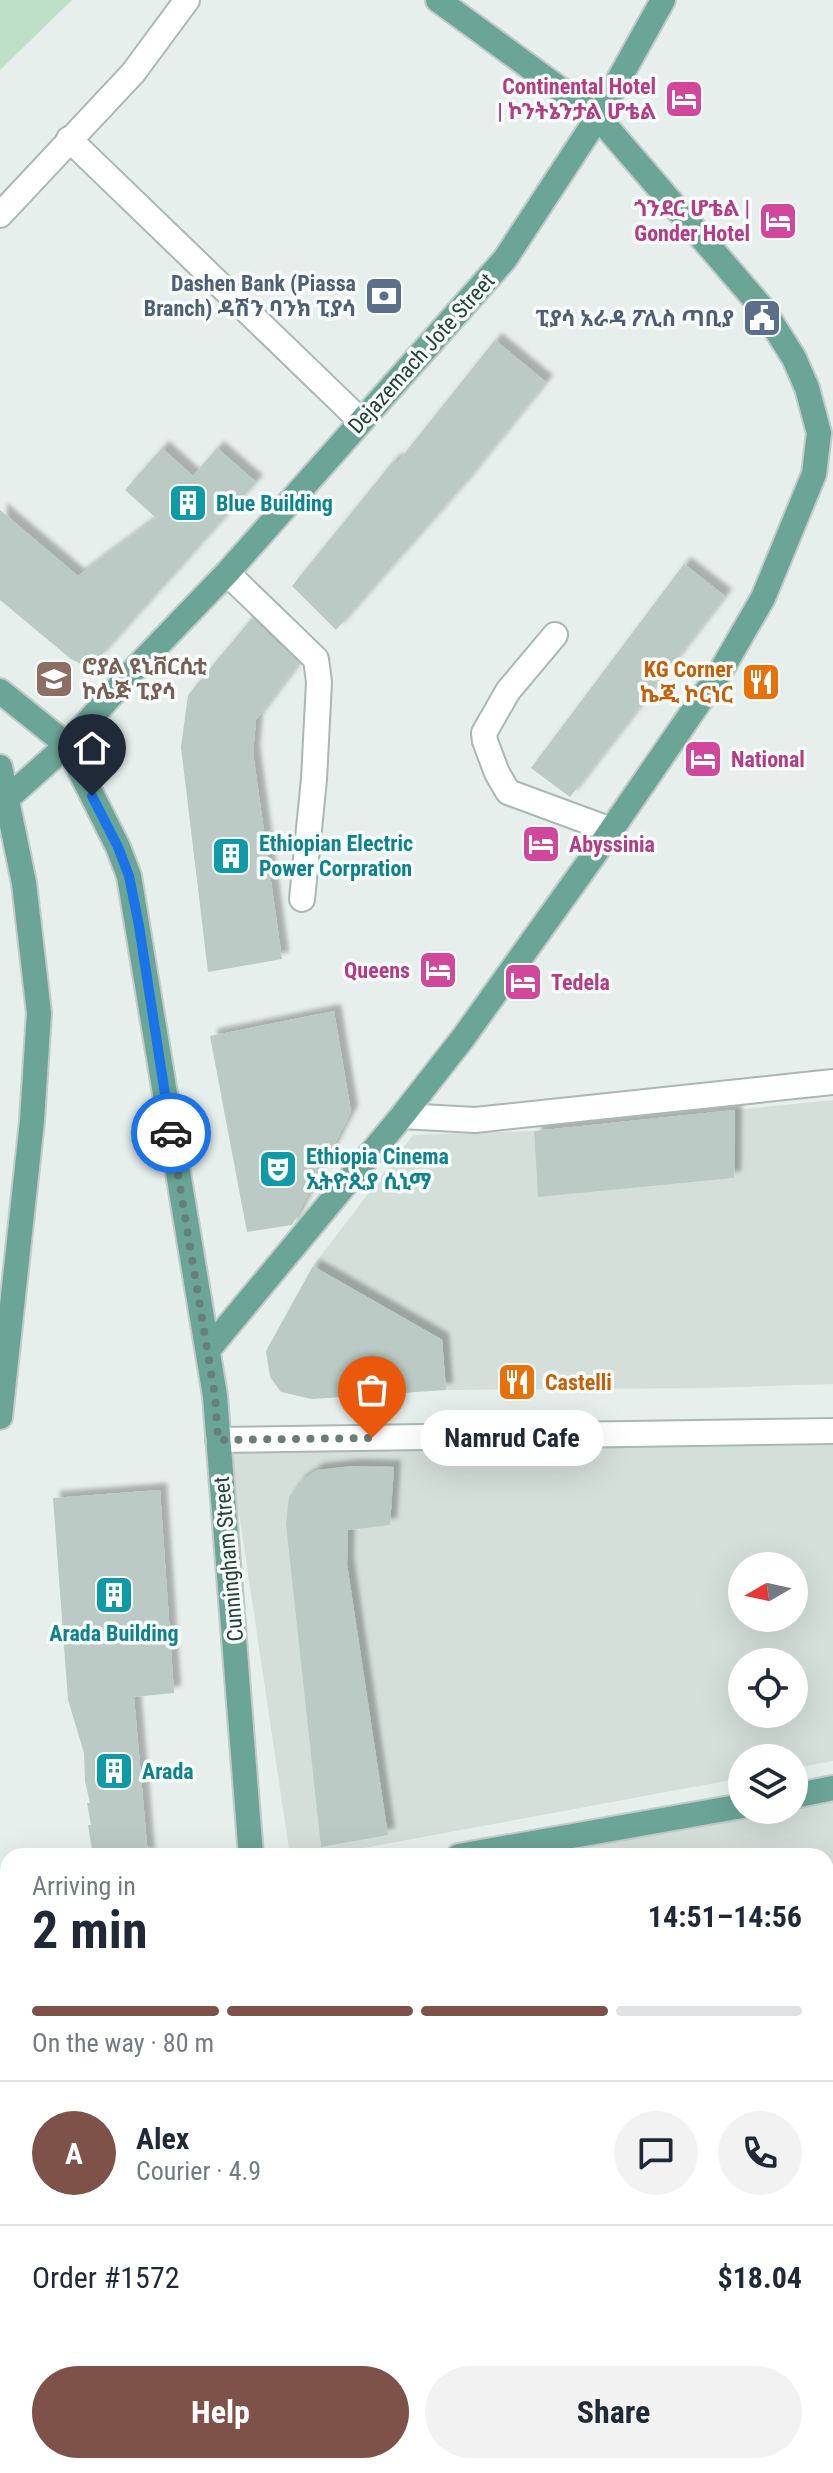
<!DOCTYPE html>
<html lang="en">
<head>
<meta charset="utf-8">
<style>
  body { margin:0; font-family:"Roboto Condensed","Noto Sans Ethiopic",sans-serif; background:#f2f2f3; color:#1f2937; height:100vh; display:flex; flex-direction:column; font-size:30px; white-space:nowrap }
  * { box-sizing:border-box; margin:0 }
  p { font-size:26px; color:#747a83 }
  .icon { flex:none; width:44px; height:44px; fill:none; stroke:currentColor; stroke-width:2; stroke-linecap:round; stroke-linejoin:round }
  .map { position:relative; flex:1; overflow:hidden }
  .panel { position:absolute; left:0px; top:1848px; width:834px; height:626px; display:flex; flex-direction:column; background:#fff; border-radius:24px 24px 0 0; box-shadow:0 8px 32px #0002 }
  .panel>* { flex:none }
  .needle { width:52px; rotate:261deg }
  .buttons { position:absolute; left:728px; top:1552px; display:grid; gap:16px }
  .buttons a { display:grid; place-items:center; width:80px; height:80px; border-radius:50%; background:#fff; box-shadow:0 8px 32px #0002; font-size:40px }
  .pin { position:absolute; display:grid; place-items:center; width:68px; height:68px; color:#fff; margin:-82px -34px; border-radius:50% 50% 50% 0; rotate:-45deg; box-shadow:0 0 8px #0007 }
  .pin .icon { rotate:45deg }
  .courier { position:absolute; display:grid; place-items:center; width:80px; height:80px; margin:-40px; border:6px solid #1a73e8; border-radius:50%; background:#fff; color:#222; box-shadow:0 2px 10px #0007 }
  .bubble { position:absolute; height:56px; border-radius:28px; background:#fff; box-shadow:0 8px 32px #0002; font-size:26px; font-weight:700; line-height:56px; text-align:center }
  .summary em { font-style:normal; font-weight:700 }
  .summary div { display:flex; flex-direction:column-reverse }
  .summary { display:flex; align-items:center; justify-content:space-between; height:136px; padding:0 32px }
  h1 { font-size:52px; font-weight:700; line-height:60px }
  .bar { display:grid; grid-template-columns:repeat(4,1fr); gap:12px 8px; align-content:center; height:96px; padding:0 32px }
  .bar i { height:10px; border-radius:6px; background:#e0e1e3 }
  .bar .on { background:#7f5249 }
  .bar p { grid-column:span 4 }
  .line { display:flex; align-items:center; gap:20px; padding:0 32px; border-top:2px solid #e0e1e3 }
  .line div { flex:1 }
  .round { display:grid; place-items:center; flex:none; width:84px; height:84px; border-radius:42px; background:#f2f2f3 }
  .action { display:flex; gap:16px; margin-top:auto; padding:16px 32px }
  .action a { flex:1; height:92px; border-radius:48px; background:#7f5249; color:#fff; font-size:32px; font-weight:700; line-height:92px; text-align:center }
  .action a+a { background:#f2f2f3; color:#1f2937 }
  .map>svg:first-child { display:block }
  .built { fill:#d4dfda; fill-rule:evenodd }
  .green { fill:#bfe0c8 }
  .building { fill:#bbcac4; filter:url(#shadow) }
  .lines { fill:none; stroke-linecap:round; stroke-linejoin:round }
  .minor-casing { stroke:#a8b8b2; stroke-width:28 }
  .major-casing { stroke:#c2cac8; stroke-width:28 }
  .minor { stroke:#fff; stroke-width:24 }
  .major { stroke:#6aa596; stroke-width:24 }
  .done { stroke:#687f78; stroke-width:8; stroke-dasharray:0 14.4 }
  .route { stroke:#1a73e8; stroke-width:10 }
  .labels { text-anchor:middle; stroke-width:7; stroke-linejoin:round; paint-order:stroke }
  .hotel-label { font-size:22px; font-weight:bold; fill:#b23c85; stroke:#f7fbf9; text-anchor:end }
  .service-label { font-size:22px; font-weight:bold; fill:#4e5e75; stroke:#f7fbf9; text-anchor:end }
  .street-label { font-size:22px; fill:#24423a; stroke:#f7fbf9 }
  .culture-label { font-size:22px; font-weight:bold; fill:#0d838f; stroke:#f7fbf9; text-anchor:start }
  .education-label { font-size:22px; font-weight:bold; fill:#785e54; stroke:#f7fbf9; text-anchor:start }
  .food-label { font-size:22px; font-weight:bold; fill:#c56008; stroke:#f7fbf9; text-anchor:end }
</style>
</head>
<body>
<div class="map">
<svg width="833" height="2473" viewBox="0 0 833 2473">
  <defs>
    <filter id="shadow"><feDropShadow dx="7" dy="-7" stdDeviation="2" flood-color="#0004"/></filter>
  </defs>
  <rect width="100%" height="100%" fill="#e6efeb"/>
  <!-- built -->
  <g class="built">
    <path d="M833,1100V1384L711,1388L446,1390L442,1339L313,1266L413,1135L534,1131L538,1196L734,1178L735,1110Z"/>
    <path d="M833,1433V1761L794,1768V1758H742V1778L320,1856H290L228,1439ZM742,1566H794V1618H742ZM742,1662H794V1714H742Z"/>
    <path d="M833,1783V2021L826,2022V1856H450L742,1810H794V1790Z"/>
  </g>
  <!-- green -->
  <path class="green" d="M0,0H72L0,70Z"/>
  <!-- building -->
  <g class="building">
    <path d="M495,340L546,382L464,484L336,630L292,586L394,460L397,463Z"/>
    <path d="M162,448L193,476L217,448L256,482L98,659L83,665L71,659L0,600V510L78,576L156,518L125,490Z"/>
    <path d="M684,564L725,596L570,797L531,768Z"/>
    <path d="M252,618L299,663L256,720L253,753L282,959L208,972L181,747L188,695Z"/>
    <path d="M334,1011L351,1112L292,1225L247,1232L210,1036Z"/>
    <path d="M735,1110L734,1178L538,1197L534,1131Z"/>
    <path d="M313,1266L442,1340L446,1390L312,1399L281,1392L270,1377L266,1351Z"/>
    <path d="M353,1466L394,1467L390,1525L348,1530L347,1564L388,1835L321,1847L286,1524L289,1497L299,1482L317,1470Z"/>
    <path d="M160,1490L174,1693L134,1697L148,1856H93L88,1825H91L87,1803H90L85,1781L84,1753L68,1700L53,1498Z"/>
  </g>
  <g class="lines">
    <!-- minor casing -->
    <g class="minor-casing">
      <g id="minor">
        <path d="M69,139L361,421"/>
        <path d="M0,215L133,73L187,0"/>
        <path d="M227,573L316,659L319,682L314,779L302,899"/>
        <path d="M555,635L508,691L484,733L485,741L497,773L508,792L611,830"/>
        <path d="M402,1116L475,1120L833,1082"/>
        <path d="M218,1440L833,1431"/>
      </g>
    </g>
    <!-- major casing -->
    <g class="major-casing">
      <g id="major">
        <path d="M0,691L67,745L118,847L129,876L215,1396L251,1856"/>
        <path d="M0,767L24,883L39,1013L32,1121L0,1417"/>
        <path d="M0,805L67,745L133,671L227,573L505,259L598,117L663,0"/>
        <path d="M208,1350L402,1116L463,1038L594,855L722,669L763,598L814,474L819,433L807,388L794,358L763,309L598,117L438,0"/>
        <path d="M794,1796L833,1788"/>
        <path d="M459,1856L742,1806"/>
        <path d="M826,2037L833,2036"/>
        <path d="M826,2112L833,2110"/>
        <path d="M50,2473L58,2466"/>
        <path d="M231,2473L232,2466"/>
      </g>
    </g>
    <!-- minor -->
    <use href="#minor" class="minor"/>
    <!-- major -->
    <use href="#major" class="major"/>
  </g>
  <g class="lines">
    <!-- done -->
    <path class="done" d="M171,1133L215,1396L218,1440L372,1438"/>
    <!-- route -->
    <path class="route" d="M92,796L118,847L129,876L139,926L171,1133"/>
  </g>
  <!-- icons -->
  <defs>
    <g id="hotel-square" transform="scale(2)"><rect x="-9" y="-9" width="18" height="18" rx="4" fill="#d1479c" stroke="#f7fbf9"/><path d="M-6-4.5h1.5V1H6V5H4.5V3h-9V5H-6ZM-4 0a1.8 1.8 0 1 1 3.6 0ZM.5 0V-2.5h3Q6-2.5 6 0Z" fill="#fff"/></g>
    <g id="bank-square" transform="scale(2)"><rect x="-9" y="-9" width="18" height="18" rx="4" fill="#5c6f8a" stroke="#f7fbf9"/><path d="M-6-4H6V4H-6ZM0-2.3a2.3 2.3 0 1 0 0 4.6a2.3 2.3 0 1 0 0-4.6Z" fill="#fff"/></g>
    <g id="civic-square" transform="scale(2)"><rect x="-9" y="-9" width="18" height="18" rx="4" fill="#5c6f8a" stroke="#f7fbf9"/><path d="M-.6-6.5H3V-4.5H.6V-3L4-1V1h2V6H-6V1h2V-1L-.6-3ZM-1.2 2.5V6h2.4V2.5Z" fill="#fff"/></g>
    <g id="building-square" transform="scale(2)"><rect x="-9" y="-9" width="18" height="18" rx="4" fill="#0f9aa8" stroke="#f7fbf9"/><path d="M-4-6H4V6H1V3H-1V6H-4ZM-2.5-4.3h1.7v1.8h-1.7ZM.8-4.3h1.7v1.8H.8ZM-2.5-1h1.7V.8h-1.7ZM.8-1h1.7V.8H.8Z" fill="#fff"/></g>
    <g id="university-square" transform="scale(2)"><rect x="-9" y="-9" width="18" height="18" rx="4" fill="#8d6e63" stroke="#f7fbf9"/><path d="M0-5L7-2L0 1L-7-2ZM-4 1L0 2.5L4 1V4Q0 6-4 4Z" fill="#fff"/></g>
    <g id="restaurant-square" transform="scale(2)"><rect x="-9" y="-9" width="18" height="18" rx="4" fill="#e8710a" stroke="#f7fbf9"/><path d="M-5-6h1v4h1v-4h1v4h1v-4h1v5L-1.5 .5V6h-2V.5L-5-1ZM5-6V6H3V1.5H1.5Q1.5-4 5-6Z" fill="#fff"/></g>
    <g id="theatre-square" transform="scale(2)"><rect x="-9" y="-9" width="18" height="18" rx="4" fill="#0f9aa8" stroke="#f7fbf9"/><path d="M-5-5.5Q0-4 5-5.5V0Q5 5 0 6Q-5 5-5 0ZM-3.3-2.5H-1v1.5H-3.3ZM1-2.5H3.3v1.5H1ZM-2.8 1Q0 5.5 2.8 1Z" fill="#fff"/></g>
  </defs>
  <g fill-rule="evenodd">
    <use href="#hotel-square" x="684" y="99"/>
    <use href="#hotel-square" x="778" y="221"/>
    <use href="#bank-square" x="384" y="296"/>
    <use href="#civic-square" x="762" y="318"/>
    <use href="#building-square" x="188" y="503"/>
    <use href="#university-square" x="54" y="679"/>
    <use href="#restaurant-square" x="761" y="682"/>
    <use href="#hotel-square" x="703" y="759"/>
    <use href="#hotel-square" x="541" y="844"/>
    <use href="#building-square" x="231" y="856"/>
    <use href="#hotel-square" x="438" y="970"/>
    <use href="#hotel-square" x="523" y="982"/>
    <use href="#theatre-square" x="278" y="1169"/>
    <use href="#restaurant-square" x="517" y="1382"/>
    <use href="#building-square" x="114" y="1595"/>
    <use href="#building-square" x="114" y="1771"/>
  </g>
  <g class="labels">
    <!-- hotel labels -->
    <g class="hotel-label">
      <text x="656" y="94">Continental Hotel<tspan x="656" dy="25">| ኮንትኔንታል ሆቴል</tspan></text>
      <text x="750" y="216">ጎንደር ሆቴል |<tspan x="750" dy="25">Gonder Hotel</tspan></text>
      <text x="731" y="767" text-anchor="start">National</text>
      <text x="569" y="852" text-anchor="start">Abyssinia</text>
      <text x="410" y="978">Queens</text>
      <text x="551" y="990" text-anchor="start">Tedela</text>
    </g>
    <!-- service labels -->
    <g class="service-label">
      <text x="356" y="291">Dashen Bank (Piassa<tspan x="356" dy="25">Branch) ዳሽን ባንክ ፒያሳ</tspan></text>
      <text x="734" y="326">ፒያሳ አራዳ ፖሊስ ጣቢያ</text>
    </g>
    <!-- street labels -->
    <g class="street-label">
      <text transform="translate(421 353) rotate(-48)" y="8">Dejazemach Jote Street</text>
      <text transform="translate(228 1559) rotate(-95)" y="8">Cunningham Street</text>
    </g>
    <!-- culture labels -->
    <g class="culture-label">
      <text x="216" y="511">Blue Building</text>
      <text x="259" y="851">Ethiopian Electric<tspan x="259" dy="25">Power Corpration</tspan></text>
      <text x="306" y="1164">Ethiopia Cinema<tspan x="306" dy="25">ኢትዮጲያ ሲኒማ</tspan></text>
      <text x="114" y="1641" text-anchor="middle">Arada Building</text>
      <text x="142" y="1779">Arada</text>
    </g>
    <!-- education labels -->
    <g class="education-label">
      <text x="82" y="674">ሮያል ዩኒቨርሲቲ<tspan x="82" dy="25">ኮሌጅ ፒያሳ</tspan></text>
    </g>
    <!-- food labels -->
    <g class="food-label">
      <text x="733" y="677">KG Corner<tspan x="733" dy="25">ኬጂ ኮርነር</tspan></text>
      <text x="545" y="1390" text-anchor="start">Castelli</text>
    </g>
  </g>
</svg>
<div class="buttons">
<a><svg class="needle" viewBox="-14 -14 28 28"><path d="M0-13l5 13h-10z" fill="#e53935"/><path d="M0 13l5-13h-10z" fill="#747a83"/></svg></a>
<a><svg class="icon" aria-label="locate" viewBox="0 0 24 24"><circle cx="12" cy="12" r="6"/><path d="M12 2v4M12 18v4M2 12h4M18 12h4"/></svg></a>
<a><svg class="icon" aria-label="layers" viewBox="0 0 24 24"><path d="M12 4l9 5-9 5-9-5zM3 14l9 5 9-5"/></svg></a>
</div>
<div class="pin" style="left:372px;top:1438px;background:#ea580c"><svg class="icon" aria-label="bag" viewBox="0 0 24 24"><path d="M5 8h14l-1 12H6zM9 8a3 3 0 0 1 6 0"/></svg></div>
<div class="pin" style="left:92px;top:796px;background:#1f2937"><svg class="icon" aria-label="home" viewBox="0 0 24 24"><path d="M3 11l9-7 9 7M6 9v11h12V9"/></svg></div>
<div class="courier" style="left:171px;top:1133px"><svg class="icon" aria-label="car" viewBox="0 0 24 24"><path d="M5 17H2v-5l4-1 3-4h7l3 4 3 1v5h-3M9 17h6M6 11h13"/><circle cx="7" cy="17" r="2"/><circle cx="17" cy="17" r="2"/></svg></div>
<div class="bubble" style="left:420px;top:1410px;width:184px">Namrud Cafe</div>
<section class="panel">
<div class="summary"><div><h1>2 min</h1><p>Arriving in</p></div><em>14:51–14:56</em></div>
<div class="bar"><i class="on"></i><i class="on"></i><i class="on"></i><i></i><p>On the way · 80 m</p></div>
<div class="line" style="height:144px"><b class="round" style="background:#7f5249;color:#fff">A</b><div><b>Alex</b><p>Courier · 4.9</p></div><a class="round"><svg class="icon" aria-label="chat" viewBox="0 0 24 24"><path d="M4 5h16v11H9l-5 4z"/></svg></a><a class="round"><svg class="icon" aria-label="phone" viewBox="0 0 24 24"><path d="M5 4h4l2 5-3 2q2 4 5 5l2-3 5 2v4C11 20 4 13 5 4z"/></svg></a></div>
<div class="line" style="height:104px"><div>Order #1572</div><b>$18.04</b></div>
<div class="action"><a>Help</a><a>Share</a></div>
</section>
</div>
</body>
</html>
